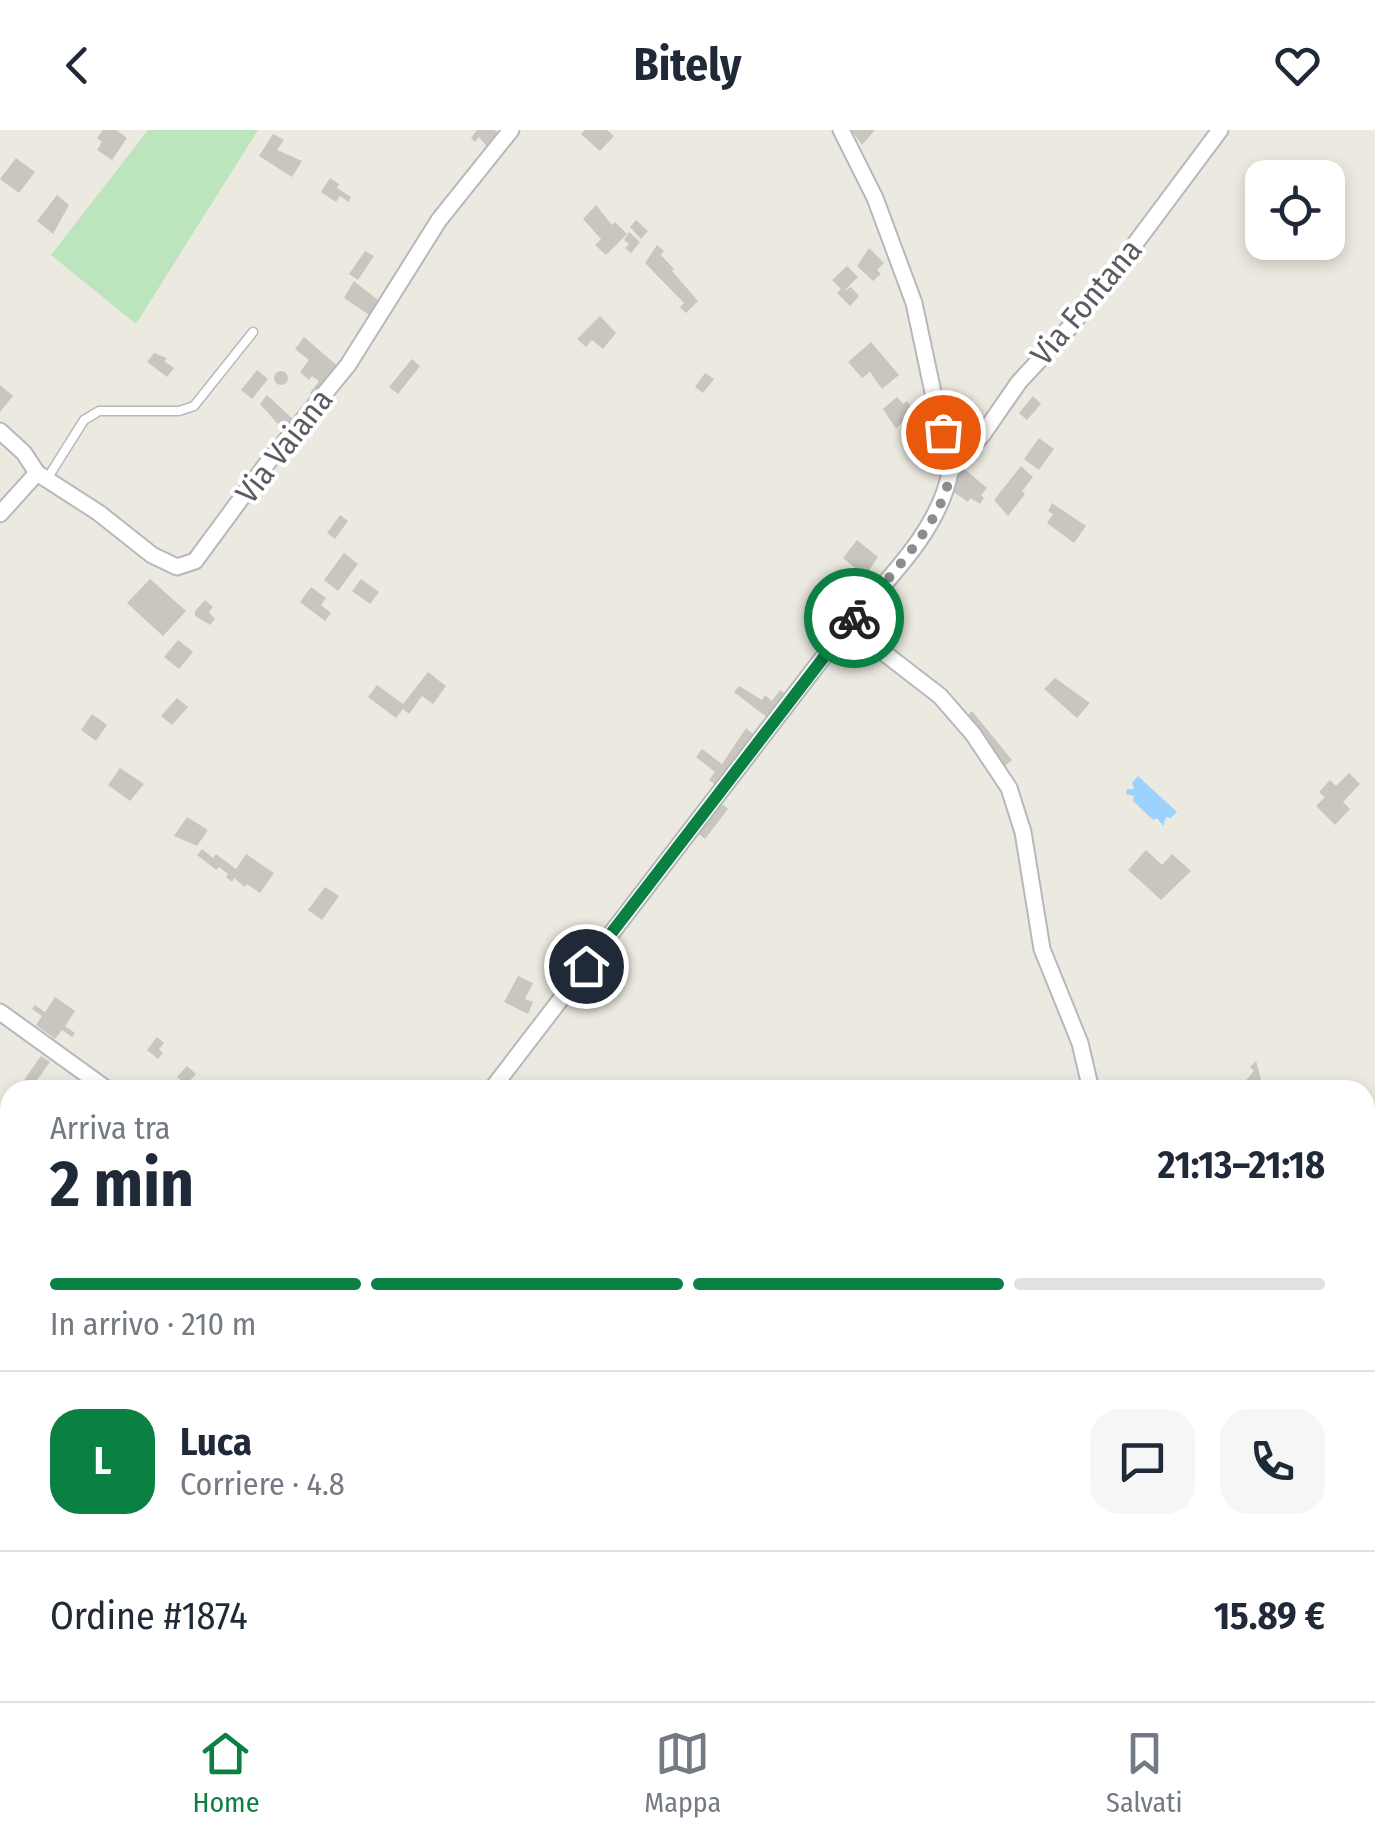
<!DOCTYPE html>
<html lang="it">
<head>
<meta charset="utf-8">
<style>
  body { margin:0; font-family:"Fira Sans Condensed",sans-serif; background:#f6f6f7; color:#1f2937; height:100vh; display:flex; flex-direction:column; font-size:38px; white-space:nowrap }
  * { box-sizing:border-box; margin:0 }
  p { font-size:32px; color:#747a83 }
  .icon { flex:none; width:55px; height:55px; fill:none; stroke:currentColor; stroke-width:2; stroke-linecap:round; stroke-linejoin:round }
  .map { position:relative; flex:1; overflow:hidden }
  .sheet { position:absolute; left:0px; top:950px; width:1375px; height:622px; display:flex; flex-direction:column; background:#fff; border-radius:30px 30px 0 0; box-shadow:0 5px 15px #0003 }
  .sheet>* { flex:none }
  .buttons { position:absolute; left:1245px; top:30px; display:grid; gap:20px }
  .buttons a { display:grid; place-items:center; width:100px; height:100px; border-radius:20px; background:#fff; box-shadow:0 5px 15px #0003; font-size:50px }
  .pin { position:absolute; display:grid; place-items:center; width:85px; height:85px; color:#fff; margin:-42px; border:5px solid #fff; border-radius:50%; box-shadow:0 2px 10px #0007 }
  .courier { position:absolute; display:grid; place-items:center; width:100px; height:100px; margin:-50px; border:8px solid #0b8043; border-radius:50%; background:#fff; color:#222; box-shadow:0 2px 12px #0007 }
  .head em { font-style:normal; font-weight:700 }
  .head div { display:flex; flex-direction:column-reverse }
  .head { display:flex; align-items:center; justify-content:space-between; height:170px; padding:0 50px }
  h1 { font-size:65px; font-weight:700; line-height:75px }
  .bar { display:grid; grid-template-columns:repeat(4,1fr); gap:15px 10px; align-content:center; height:120px; padding:0 50px }
  .bar i { height:12px; border-radius:8px; background:#e0e1e3 }
  .bar .current { background:#0b8043 }
  .bar p { grid-column:span 4 }
  .line { display:flex; align-items:center; gap:25px; padding:0 50px; border-top:2px solid #e0e1e3 }
  .line div { flex:1 }
  .round { display:grid; place-items:center; flex:none; width:105px; height:105px; border-radius:30px; background:#f6f6f7 }
  header { display:flex; justify-content:space-between; align-items:center; height:130px; padding:0 50px; background:#fff; font-size:45px; font-weight:700 }
  .tab-bar { display:flex; justify-content:space-around; align-items:center; height:140px; border-top:2px solid #e0e1e3; background:#fff; font-size:28px; color:#747a83 }
  .tab-bar a { display:grid; justify-items:center; gap:5px }
  .tab-bar .current { color:#0b8043 }
  .map>svg:first-child { display:block }
  .green { fill:#bce4bd }
  .water { fill:#9ed2fe }
  .lines { fill:none; stroke-linecap:round; stroke-linejoin:round }
  .river { stroke:#9ed2fe; stroke-width:25 }
  .building { fill:#c9c6c0 }
  .lane-casing { stroke:#b6b8bd; stroke-width:11 }
  .street-casing { stroke:#b6b8bd; stroke-width:19 }
  .lane { stroke:#fff; stroke-width:8 }
  .street { stroke:#fff; stroke-width:15 }
  .done { stroke:#8c8e8d; stroke-width:10; stroke-dasharray:0 18 }
  .route { stroke:#0b8043; stroke-width:12 }
  .labels { text-anchor:middle; stroke-width:8; stroke-linejoin:round; paint-order:stroke }
  .street-label { font-size:32px; fill:#595d61; stroke:#fff }
</style>
</head>
<body>
<header><svg class="icon" aria-label="back" viewBox="0 0 24 24"><path d="M15 5l-7 7 7 7"/></svg>Bitely<svg class="icon" aria-label="heart" viewBox="0 0 24 24"><path d="M12 20l-8-8c-3-5 5-10 8-4 3-6 11-1 8 4z"/></svg></header>
<div class="map">
<svg width="1375" height="1571" viewBox="0 0 1375 1571">
  <rect width="100%" height="100%" fill="#eceae0"/>
  <!-- green -->
  <path class="green" d="M148,0H258L136,194L51,125Z"/>
  <!-- water -->
  <path class="water" d="M1138,646L1177,682L1171,688L1166,687L1163,696L1157,688L1153,690L1133,671L1134,666L1126,664L1127,659H1134L1132,653Z"/>
  <g class="lines">
    <!-- river -->
    <g class="river">
      <path d="M1365,1117H1375"/>
      <path d="M0,1214L10,1212"/>
    </g>
  </g>
  <!-- building -->
  <g class="building">
    <path d="M103,0H116L127,8L112,30L97,20L102,12L97,8Z"/>
    <path d="M477,0H495L501,5L490,20L479,7L475,12L471,8Z"/>
    <path d="M585,0H607L614,6L600,21L581,4Z"/>
    <path d="M851,0H875L862,15Z"/>
    <path d="M273,4L284,10L277,20L302,31L292,47L259,26Z"/>
    <path d="M16,28L35,42L19,63L0,49Z"/>
    <path d="M330,48L339,54L337,58L351,67L348,72L340,66L336,72L321,62Z"/>
    <path d="M57,65L69,75L53,104L37,91Z"/>
    <path d="M596,75L612,95L615,92L627,104L606,125L595,115L601,109L583,89Z"/>
    <path d="M636,90L648,101L641,109L630,97Z"/>
    <path d="M629,102L640,112L631,123L625,118L629,114L624,110Z"/>
    <path d="M657,115L664,121L661,125L674,139L672,141L698,171L686,183L680,177L684,173L645,133Z"/>
    <path d="M869,118L884,133L877,140L881,144L873,151L857,136Z"/>
    <path d="M365,121L374,126L358,150L349,144Z"/>
    <path d="M847,136L858,147L844,161L851,157L859,166L850,176L837,163L841,159L832,150Z"/>
    <path d="M354,151L383,174L374,188L344,168Z"/>
    <path d="M600,186L616,203L603,219L592,210L586,217L577,209Z"/>
    <path d="M304,207L340,238L317,268L310,263L319,251L312,246L309,250L300,242L309,230L295,219Z"/>
    <path d="M871,212L899,245L882,259L870,242L862,248L848,232Z"/>
    <path d="M154,223L167,228L164,231L174,238L167,247L147,232Z"/>
    <path d="M412,229L420,236L398,264L389,257Z"/>
    <path d="M257,240L268,249L252,269L241,260Z"/>
    <circle cx="281" cy="248" r="7"/>
    <path d="M705,243L714,249L703,263L695,257Z"/>
    <path d="M0,255L13,266L0,282Z"/>
    <path d="M267,265L294,290L287,297L281,292L278,294L260,274Z"/>
    <path d="M1033,266L1041,274L1027,290L1019,283Z"/>
    <path d="M897,267L903,274L907,271L914,280L896,299L883,279Z"/>
    <path d="M1039,308L1054,319L1039,340L1024,329Z"/>
    <path d="M961,336L987,358L981,365L984,368L980,374L970,368L968,372L948,358Z"/>
    <path d="M1021,336L1033,347L1022,361L1025,364L1008,386L994,370Z"/>
    <path d="M1052,373L1086,396L1074,413L1047,393L1053,384L1048,381Z"/>
    <path d="M340,385L348,391L335,409L327,403Z"/>
    <path d="M857,410L878,427L865,446L843,428Z"/>
    <path d="M344,423L358,434L338,461L324,450Z"/>
    <path d="M836,444L855,459L839,480L820,465Z"/>
    <path d="M150,449L186,481L163,506L127,473Z"/>
    <path d="M361,449L379,462L370,474L352,461Z"/>
    <path d="M311,457L326,468L321,475L331,483L325,491L300,472Z"/>
    <path d="M205,470L213,477L209,482L215,489L210,495L195,486V481Z"/>
    <path d="M178,510L193,522L179,539L164,527Z"/>
    <path d="M428,542L446,556L433,574L422,566L409,584L403,579L396,588L368,567L377,555L403,574Z"/>
    <path d="M1055,548L1090,573L1077,588L1044,559Z"/>
    <path d="M739,556L762,570L765,565L772,571L780,560L787,565L769,589L734,562Z"/>
    <path d="M177,568L188,577L172,595L161,586Z"/>
    <path d="M972,581L1012,630L1002,638L965,589Z"/>
    <path d="M92,584L107,595L96,611L81,600Z"/>
    <path d="M746,598L754,605L750,609L753,612L718,657L709,650L715,642L696,627L702,619L722,634Z"/>
    <path d="M120,638L144,654L130,671L108,655Z"/>
    <path d="M1349,643L1360,654L1343,672L1350,679L1335,695L1316,676L1325,667L1319,662L1330,650L1336,656Z"/>
    <path d="M717,670L728,679L705,709L694,700Z"/>
    <path d="M187,687L208,700L197,716L174,706Z"/>
    <path d="M202,719L213,728L216,724L236,739L246,724L274,743L260,763L247,754L245,757L234,748L232,752L226,747L228,744L219,737L216,740L197,725Z"/>
    <path d="M1146,720L1162,735L1172,724L1191,741L1161,770L1128,740Z"/>
    <path d="M325,757L339,766L322,790L308,780Z"/>
    <path d="M518,846L533,853L525,869L533,872L528,884L504,872Z"/>
    <path d="M55,867L75,881L65,896L75,903L72,907L62,900L55,909L36,895L42,886L32,879L35,875L45,882Z"/>
    <path d="M157,907L164,913L159,919L163,923L158,929L147,920Z"/>
    <path d="M41,926L50,932L30,960H17Z"/>
    <path d="M1256,931L1261,950L1253,960H1245L1241,956L1254,941L1250,937Z"/>
    <path d="M187,936L196,944L186,955L177,947Z"/>
    <path d="M10,1117V1146L0,1148V1119Z"/>
    <path d="M1365,1228L1375,1235V1244L1368,1253L1365,1251Z"/>
    <path d="M10,1284V1354L4,1349L8,1344L0,1337V1296Z"/>
    <path d="M1365,1559L1375,1567V1571H1349L1338,1562H1365Z"/>
    <path d="M39,1562H71L65,1571H53Z"/>
    <path d="M109,1562H119L131,1571H103Z"/>
    <path d="M273,1562H304L299,1571H286Z"/>
    <path d="M914,1562H949L942,1571H925Z"/>
  </g>
  <g class="lines">
    <!-- lane casing -->
    <g class="lane-casing">
      <g id="lane">
        <path d="M47,349L84,290L99,281H179L194,276L253,202"/>
        <path d="M387,1571L394,1562"/>
      </g>
    </g>
    <!-- street casing -->
    <g class="street-casing">
      <g id="street">
        <path d="M841,0L875,68L914,173L950,342C939,401 886,451 848,495L940,566L973,604L1009,658L1023,702L1042,819L1080,913L1091,960"/>
        <path d="M0,301L24,323L37,343"/>
        <path d="M950,342L983,304L1019,252L1069,198L1114,142L1220,0"/>
        <path d="M0,384L37,343L99,383L152,425L177,437L195,431L265,336L348,235L439,90L511,0"/>
        <path d="M0,882L108,960"/>
        <path d="M491,960L848,495"/>
        <path d="M1365,1036L1375,1013"/>
        <path d="M1365,1088H1375"/>
        <path d="M1365,1159H1375"/>
        <path d="M0,1177L10,1175"/>
        <path d="M1365,1339L1375,1346"/>
        <path d="M0,1488L10,1493"/>
        <path d="M30,1562L43,1571"/>
        <path d="M358,1562L372,1571"/>
        <path d="M9,1571L15,1562"/>
        <path d="M617,1571L623,1562"/>
        <path d="M969,1571L975,1562"/>
      </g>
    </g>
    <!-- lane -->
    <use href="#lane" class="lane"/>
    <!-- street -->
    <use href="#street" class="street"/>
  </g>
  <g class="lines">
    <!-- done -->
    <path class="done" d="M854,488C883,454 942,393 949,348C951,334 946,317 943,302"/>
    <!-- route -->
    <path class="route" d="M586,836L854,488"/>
  </g>
  <g class="labels">
    <!-- street labels -->
    <g class="street-label">
      <text transform="translate(1086 172) rotate(-50)" y="11">Via Fontana</text>
      <text transform="translate(284 316) rotate(-52)" y="11">Via Vaiana</text>
    </g>
  </g>
</svg>
<div class="buttons">
<a><svg class="icon" aria-label="locate" viewBox="0 0 24 24"><circle cx="12" cy="12" r="6"/><path d="M12 2v4M12 18v4M2 12h4M18 12h4"/></svg></a>
</div>
<div class="pin" style="left:943px;top:302px;background:#ea580c"><svg class="icon" aria-label="bag" viewBox="0 0 24 24"><path d="M5 8h14l-1 12H6zM9 8a3 3 0 0 1 6 0"/></svg></div>
<div class="pin" style="left:586px;top:836px;background:#1f2937"><svg class="icon" aria-label="home" viewBox="0 0 24 24"><path d="M3 11l9-7 9 7M6 9v11h12V9"/></svg></div>
<div class="courier" style="left:854px;top:488px"><svg class="icon" aria-label="bike" viewBox="0 0 24 24"><circle cx="6" cy="16" r="4"/><circle cx="18" cy="16" r="4"/><path d="M6 16l4-8h5l3 8M10 8l3 8H6M13 5h3"/></svg></div>
<section class="sheet">
<div class="head"><div><h1>2 min</h1><p>Arriva tra</p></div><em>21:13–21:18</em></div>
<div class="bar"><i class="current"></i><i class="current"></i><i class="current"></i><i></i><p>In arrivo · 210 m</p></div>
<div class="line" style="height:180px"><b class="round" style="background:#0b8043;color:#fff">L</b><div><b>Luca</b><p>Corriere · 4.8</p></div><a class="round"><svg class="icon" aria-label="chat" viewBox="0 0 24 24"><path d="M4 5h16v11H9l-5 4z"/></svg></a><a class="round"><svg class="icon" aria-label="phone" viewBox="0 0 24 24"><path d="M5 4h4l2 5-3 2q2 4 5 5l2-3 5 2v4C11 20 4 13 5 4z"/></svg></a></div>
<div class="line" style="height:130px"><div>Ordine #1874</div><b>15.89 €</b></div>
</section>
</div>
<nav class="tab-bar">
<a class="current"><svg class="icon" aria-label="home" viewBox="0 0 24 24"><path d="M3 11l9-7 9 7M6 9v11h12V9"/></svg>Home</a>
<a><svg class="icon" aria-label="map" viewBox="0 0 24 24"><path d="M3 6l6-2 6 2 6-2v14l-6 2-6-2-6 2zM9 4v14M15 6v14"/></svg>Mappa</a>
<a><svg class="icon" aria-label="saved" viewBox="0 0 24 24"><path d="M7 4h10v16l-5-4-5 4z"/></svg>Salvati</a>
</nav>
</body>
</html>
